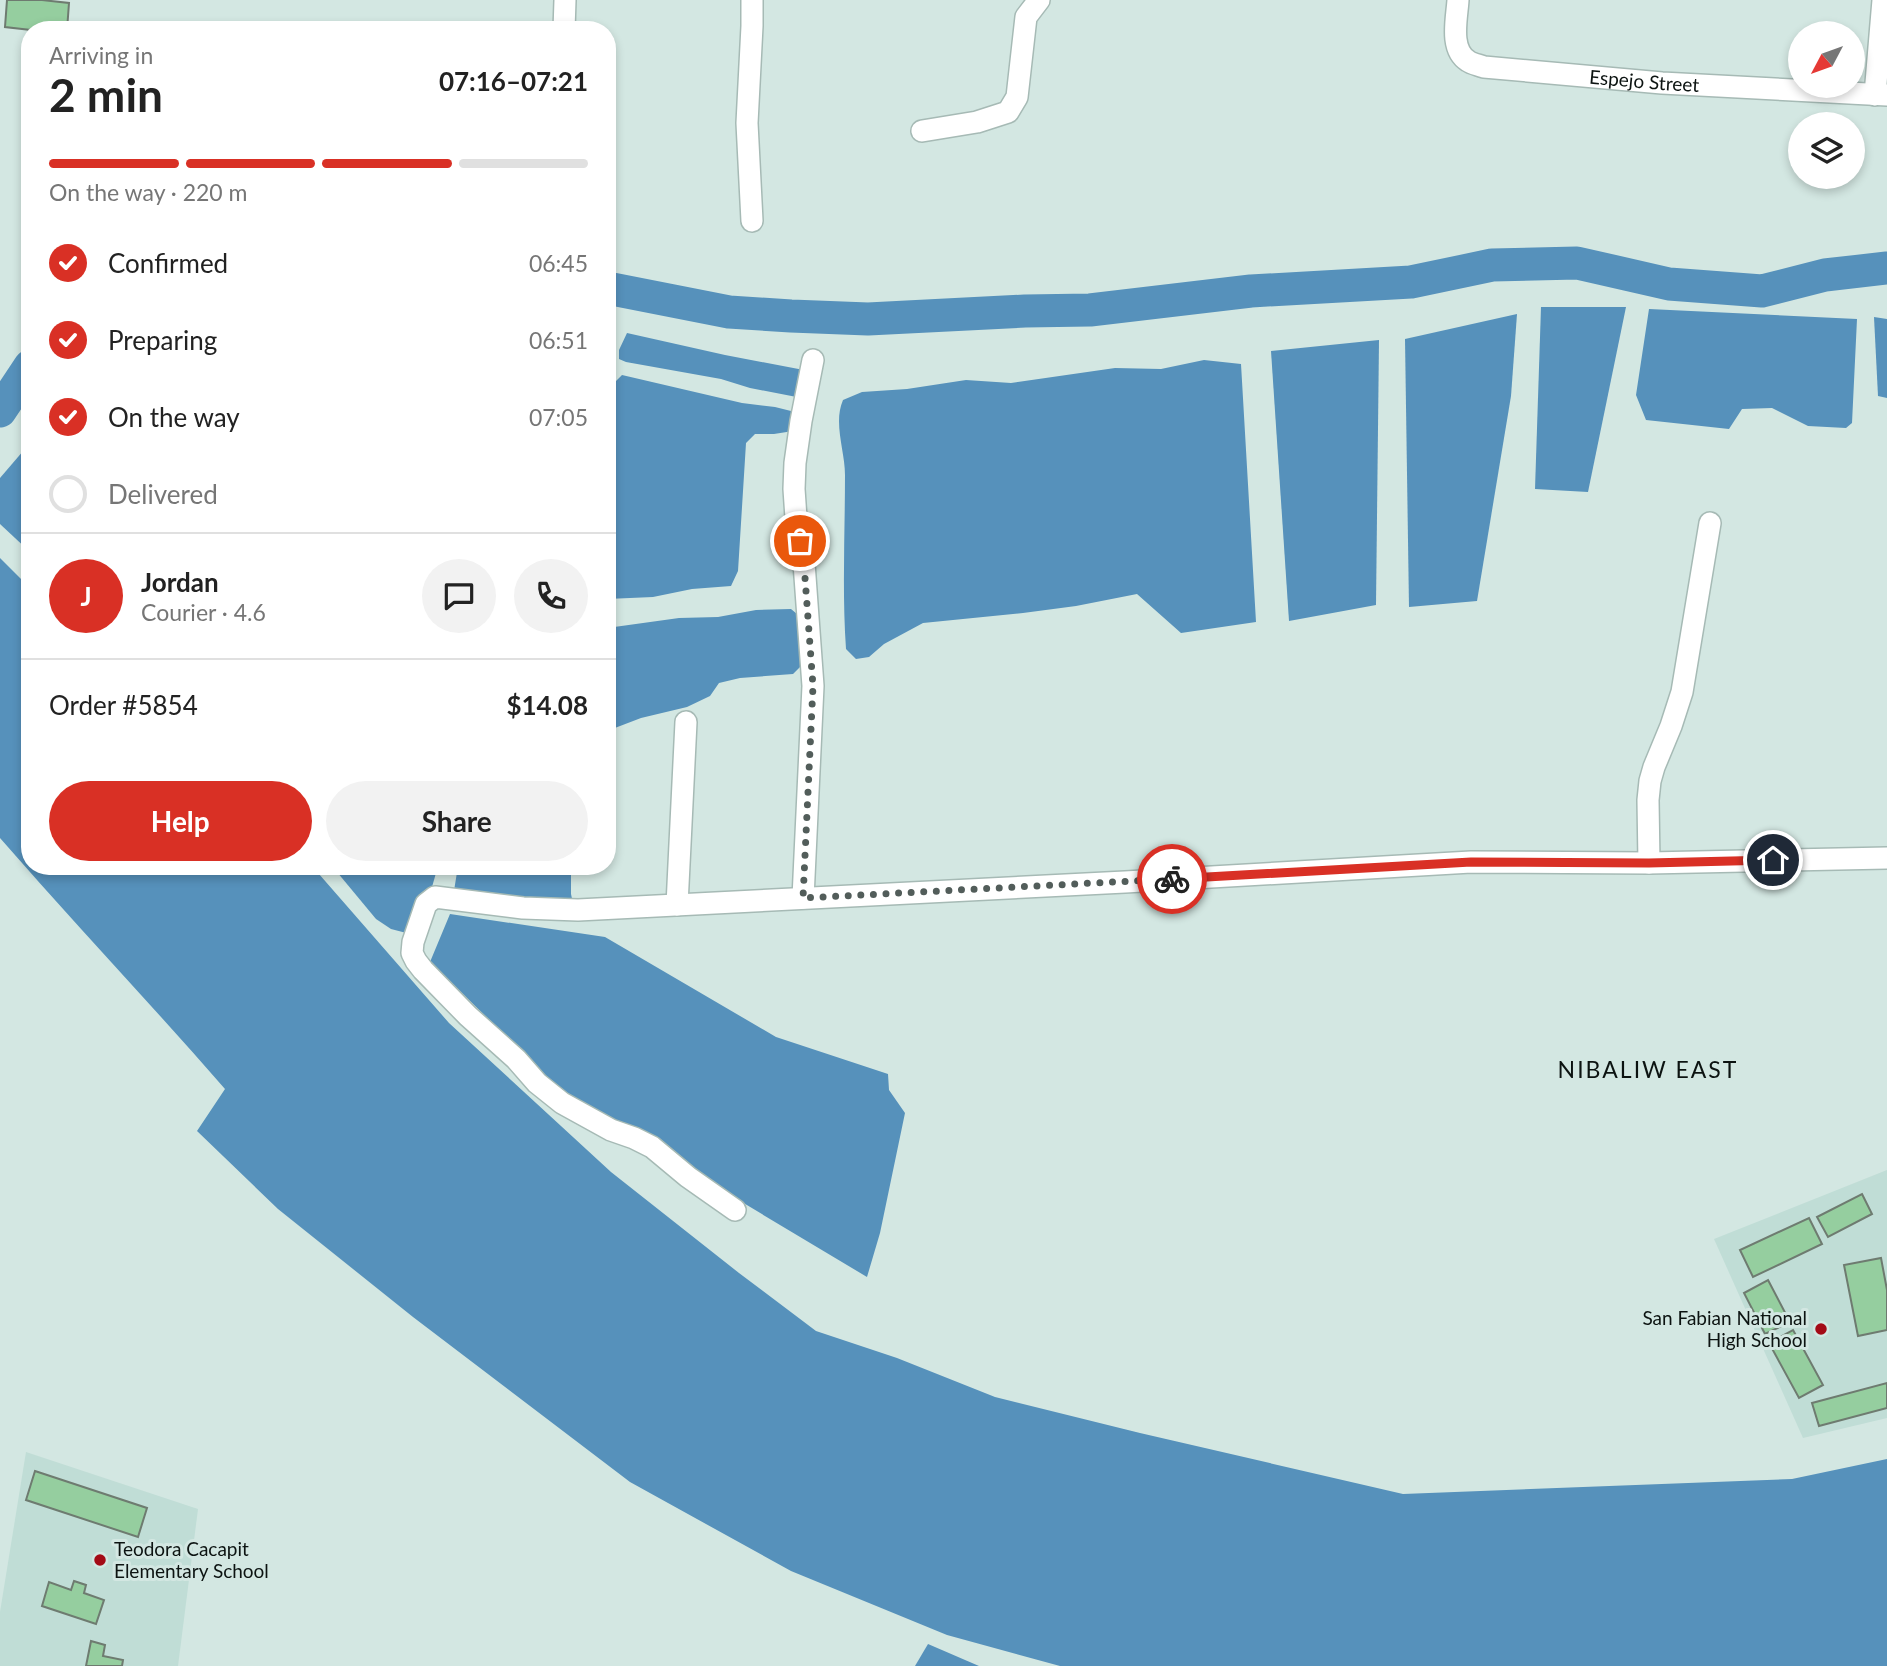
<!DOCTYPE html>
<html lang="en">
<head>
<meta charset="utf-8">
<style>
  body { margin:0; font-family:Lato,sans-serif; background:#f2f2f2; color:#222; height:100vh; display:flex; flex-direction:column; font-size:26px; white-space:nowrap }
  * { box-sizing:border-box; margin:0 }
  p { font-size:23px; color:#767676 }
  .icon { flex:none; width:38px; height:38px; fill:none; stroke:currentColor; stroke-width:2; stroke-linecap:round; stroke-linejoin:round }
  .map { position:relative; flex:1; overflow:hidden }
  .panel { position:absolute; left:21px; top:21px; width:595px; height:854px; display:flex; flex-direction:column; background:#fff; border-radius:28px; box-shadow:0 4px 10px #0003 }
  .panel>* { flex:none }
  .needle { width:46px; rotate:229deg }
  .buttons { position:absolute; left:1788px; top:21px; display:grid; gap:14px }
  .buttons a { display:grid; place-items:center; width:77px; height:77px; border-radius:50%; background:#fff; box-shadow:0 4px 10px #0003; font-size:35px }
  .pin { position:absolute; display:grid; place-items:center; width:60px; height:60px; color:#fff; margin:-30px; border:4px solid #fff; border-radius:50%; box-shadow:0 2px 7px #0007 }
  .courier { position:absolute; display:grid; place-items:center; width:70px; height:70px; margin:-35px; border:5px solid #d93025; border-radius:50%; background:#fff; color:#222; box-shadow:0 2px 9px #0007 }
  .overview em { font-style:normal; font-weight:700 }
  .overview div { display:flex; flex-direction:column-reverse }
  .overview { display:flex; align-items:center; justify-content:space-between; height:119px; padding:0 28px }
  h1 { font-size:46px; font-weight:700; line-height:52px }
  .bar { display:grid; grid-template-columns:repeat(4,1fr); gap:10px 7px; align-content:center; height:84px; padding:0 28px }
  .bar i { height:9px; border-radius:5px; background:#e0e0e0 }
  .bar .on { background:#d93025 }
  .bar p { grid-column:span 4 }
  .line { display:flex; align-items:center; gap:18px; padding:0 28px; border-top:2px solid #e0e0e0 }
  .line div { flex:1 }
  .round { display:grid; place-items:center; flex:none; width:74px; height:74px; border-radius:37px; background:#f2f2f2 }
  ol { padding:0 28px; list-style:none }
  li { display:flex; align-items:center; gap:21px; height:77px }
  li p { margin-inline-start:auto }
  li .icon { padding:7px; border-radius:50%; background:#d93025; color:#fff; stroke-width:4 }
  li:last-child { color:#767676 }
  li i { width:38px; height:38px; border:4px solid #e0e0e0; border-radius:50% }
  .button { display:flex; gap:14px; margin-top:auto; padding:14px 28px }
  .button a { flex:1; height:80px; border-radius:42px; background:#d93025; color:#fff; font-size:28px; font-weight:700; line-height:80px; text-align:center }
  .button a+a { background:#f2f2f2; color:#222 }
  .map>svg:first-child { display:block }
  .built { fill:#c0ddd6 }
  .water { fill:#5691bb }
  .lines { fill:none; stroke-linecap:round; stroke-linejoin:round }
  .river { stroke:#5691bb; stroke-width:33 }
  .building { fill:#95ce9f; stroke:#6e7b70; stroke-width:2 }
  .minor-casing { stroke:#a6bab5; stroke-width:24 }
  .minor { stroke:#fff; stroke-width:21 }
  .done { stroke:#525d5a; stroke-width:7; stroke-dasharray:0 12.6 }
  .route { stroke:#d93025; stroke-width:9 }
  .poi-dot { fill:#a30a16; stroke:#d3e7e2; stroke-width:2.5 }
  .labels { text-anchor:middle; stroke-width:6; stroke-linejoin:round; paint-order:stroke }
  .street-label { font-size:19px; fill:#0c1311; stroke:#d3e7e2 }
  .poi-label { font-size:19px; fill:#0c1311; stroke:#d3e7e2; text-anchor:end }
  .quarter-label { font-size:23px; letter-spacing:2px; fill:#0c1311; stroke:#d3e7e2 }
</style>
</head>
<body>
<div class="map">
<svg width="1887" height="1666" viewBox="0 0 1887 1666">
  <rect width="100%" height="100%" fill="#d3e7e2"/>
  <!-- built -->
  <g class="built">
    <path d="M1887,1170V1418L1803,1438L1714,1239Z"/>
    <path d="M26,1452L198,1509L178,1666H0V1612Z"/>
  </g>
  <!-- water -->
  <g class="water">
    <path d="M1541,307H1626L1588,492L1535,489Z"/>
    <path d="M1649,309L1857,319L1852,423L1846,428L1808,426L1772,408L1742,409L1729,429L1646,420L1636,395Z"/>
    <path d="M1517,314L1511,396L1477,601L1409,607L1405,339Z"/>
    <path d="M1874,317L1887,319V398L1878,396Z"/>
    <path d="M627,333L725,355L809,371L817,383L818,394L812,400L750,388L721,379L626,362L619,359V350Z"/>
    <path d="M1379,340L1376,605L1289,621L1271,351Z"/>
    <path d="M1204,360L1241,364L1256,622L1181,633L1137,594L1076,606L1023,613L923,623L884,644L869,657L856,659L846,649C842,591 845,533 845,475C845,451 833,423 843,400L862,392L907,389L966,380L1011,383L1115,368L1161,369Z"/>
    <path d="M622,375L742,403L775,407L795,412L793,431L774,434H755L746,443L738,571L731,586L692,589L653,597L607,599V481L616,401L615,382Z"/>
    <path d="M30,443V552L0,524V478Z"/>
    <path d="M0,558L30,588V866H312L449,1023L611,1172L739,1273L816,1331L897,1358L995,1397L1140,1433L1403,1494L1792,1479L1887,1459V1666H1060L947,1635L791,1571L630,1482L413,1317L278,1209L197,1131L225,1089C151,1004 74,923 0,838Z"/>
    <path d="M791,609L803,619L805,662L793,674L740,678L719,683L710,696L687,707L641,718L607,731V628L679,618L718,617L756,610Z"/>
    <path d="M332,866H438L418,936L391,929L376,919Z"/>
    <path d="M458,866H571V894L574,908L453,897Z"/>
    <path d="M450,914L605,937L776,1037L888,1074L889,1090L905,1113L880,1233L867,1277L583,1107L544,1078L509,1039L430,962Z"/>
    <path d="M928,1644L979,1666H915Z"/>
  </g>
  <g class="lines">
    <!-- river -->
    <g class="river">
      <path d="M607,288L729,312L791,316L868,319L1025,311L1090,310L1251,291L1411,282L1492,265L1577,263L1669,284L1762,291L1825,275L1887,268"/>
      <path d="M0,411L30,366"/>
    </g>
  </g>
  <!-- building -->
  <g class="building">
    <path d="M7,0H42L69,3L67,30H31L5,27Z"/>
    <path d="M1862,1194L1872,1214L1828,1237L1817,1217Z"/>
    <path d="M1809,1218L1822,1244L1753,1277L1740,1250Z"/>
    <path d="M1881,1258L1887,1290V1330L1858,1336L1844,1265Z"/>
    <path d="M1768,1280L1790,1322L1765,1334L1744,1293Z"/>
    <path d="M1793,1330L1823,1385L1799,1398L1769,1343Z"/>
    <path d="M1887,1383V1408L1819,1426L1812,1403Z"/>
    <path d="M35,1471L147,1508L138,1537L26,1500Z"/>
    <path d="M74,1581L86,1585L84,1593L104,1600L96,1624L42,1606L49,1582L71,1590Z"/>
    <path d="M91,1641L105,1645L103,1656L123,1660L122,1666H86Z"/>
  </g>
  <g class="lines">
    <!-- minor casing -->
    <g class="minor-casing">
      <g id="minor">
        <path id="s1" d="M1458,0C1457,18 1449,49 1468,61C1472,64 1479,65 1484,67L1662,83L1887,95"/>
        <path d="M564,30L565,0"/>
        <path d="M1875,95L1883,0"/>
        <path d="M922,131L977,122L1008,112L1017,97L1026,17L1039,0"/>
        <path d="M752,221L747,123L752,26V0"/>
        <path d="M1649,863L1648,800L1650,781L1654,767L1671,726L1682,692L1710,523"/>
        <path d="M803,898L813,686L804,563L796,518L794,489L795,463L801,421L813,360"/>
        <path d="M677,905L686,722"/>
        <path d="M735,1210L688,1177L652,1147L634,1138L611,1130L562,1103L537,1083L516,1059L468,1016L423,970L416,961L412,953L413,942L426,904L435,897L523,908L578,910L1125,882L1471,862L1649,863L1887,858"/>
      </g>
    </g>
    <!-- minor -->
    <use href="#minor" class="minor"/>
  </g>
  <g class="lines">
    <!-- done -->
    <path class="done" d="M800,541L804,564L813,686L803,898L1172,879"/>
    <!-- route -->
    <path class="route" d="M1172,879L1471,862L1649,863L1773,860"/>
  </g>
  <!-- markers -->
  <g class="poi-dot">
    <circle cx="1821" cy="1329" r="7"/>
    <circle cx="100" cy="1560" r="7"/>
  </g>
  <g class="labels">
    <!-- street labels -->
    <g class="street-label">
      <text dy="7" stroke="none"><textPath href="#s1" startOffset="243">Espejo Street</textPath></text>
    </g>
    <!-- poi labels -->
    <g class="poi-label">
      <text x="1807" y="1325">San Fabian National<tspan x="1807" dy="22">High School</tspan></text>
      <text x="114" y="1556" text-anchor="start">Teodora Cacapit<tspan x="114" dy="22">Elementary School</tspan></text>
    </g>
    <!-- quarter labels -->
    <g class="quarter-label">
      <text x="1648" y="1078">NIBALIW EAST</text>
    </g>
  </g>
</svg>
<div class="buttons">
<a><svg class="needle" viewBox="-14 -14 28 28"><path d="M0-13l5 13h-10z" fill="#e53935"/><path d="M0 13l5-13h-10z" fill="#767676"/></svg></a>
<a><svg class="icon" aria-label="layers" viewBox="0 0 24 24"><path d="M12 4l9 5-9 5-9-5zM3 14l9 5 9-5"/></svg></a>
</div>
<div class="pin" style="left:800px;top:541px;background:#ea580c"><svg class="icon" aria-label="bag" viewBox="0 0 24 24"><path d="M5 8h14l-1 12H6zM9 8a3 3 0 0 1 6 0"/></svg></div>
<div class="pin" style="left:1773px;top:860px;background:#1f2937"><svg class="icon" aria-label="home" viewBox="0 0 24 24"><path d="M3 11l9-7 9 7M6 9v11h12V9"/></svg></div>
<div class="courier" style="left:1172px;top:879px"><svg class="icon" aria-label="bike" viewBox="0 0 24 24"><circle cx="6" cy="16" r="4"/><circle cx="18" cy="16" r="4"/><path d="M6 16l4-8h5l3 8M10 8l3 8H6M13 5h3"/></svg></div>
<section class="panel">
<div class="overview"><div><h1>2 min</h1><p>Arriving in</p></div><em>07:16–07:21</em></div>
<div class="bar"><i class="on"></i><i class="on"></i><i class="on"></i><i></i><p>On the way · 220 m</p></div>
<ol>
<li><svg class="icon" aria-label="check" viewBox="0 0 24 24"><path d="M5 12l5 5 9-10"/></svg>Confirmed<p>06:45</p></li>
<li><svg class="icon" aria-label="check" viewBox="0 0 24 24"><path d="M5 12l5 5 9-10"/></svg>Preparing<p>06:51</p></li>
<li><svg class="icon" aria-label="check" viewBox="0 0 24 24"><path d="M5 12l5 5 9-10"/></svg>On the way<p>07:05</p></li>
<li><i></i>Delivered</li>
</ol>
<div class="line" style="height:126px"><b class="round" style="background:#d93025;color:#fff">J</b><div><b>Jordan</b><p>Courier · 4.6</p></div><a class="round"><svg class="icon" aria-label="chat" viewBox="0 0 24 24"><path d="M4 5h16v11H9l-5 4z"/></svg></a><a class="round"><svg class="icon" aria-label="phone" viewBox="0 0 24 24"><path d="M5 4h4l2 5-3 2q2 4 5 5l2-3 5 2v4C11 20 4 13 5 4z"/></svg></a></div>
<div class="line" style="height:91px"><div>Order #5854</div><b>$14.08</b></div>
<div class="button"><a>Help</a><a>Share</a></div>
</section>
</div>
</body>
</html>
